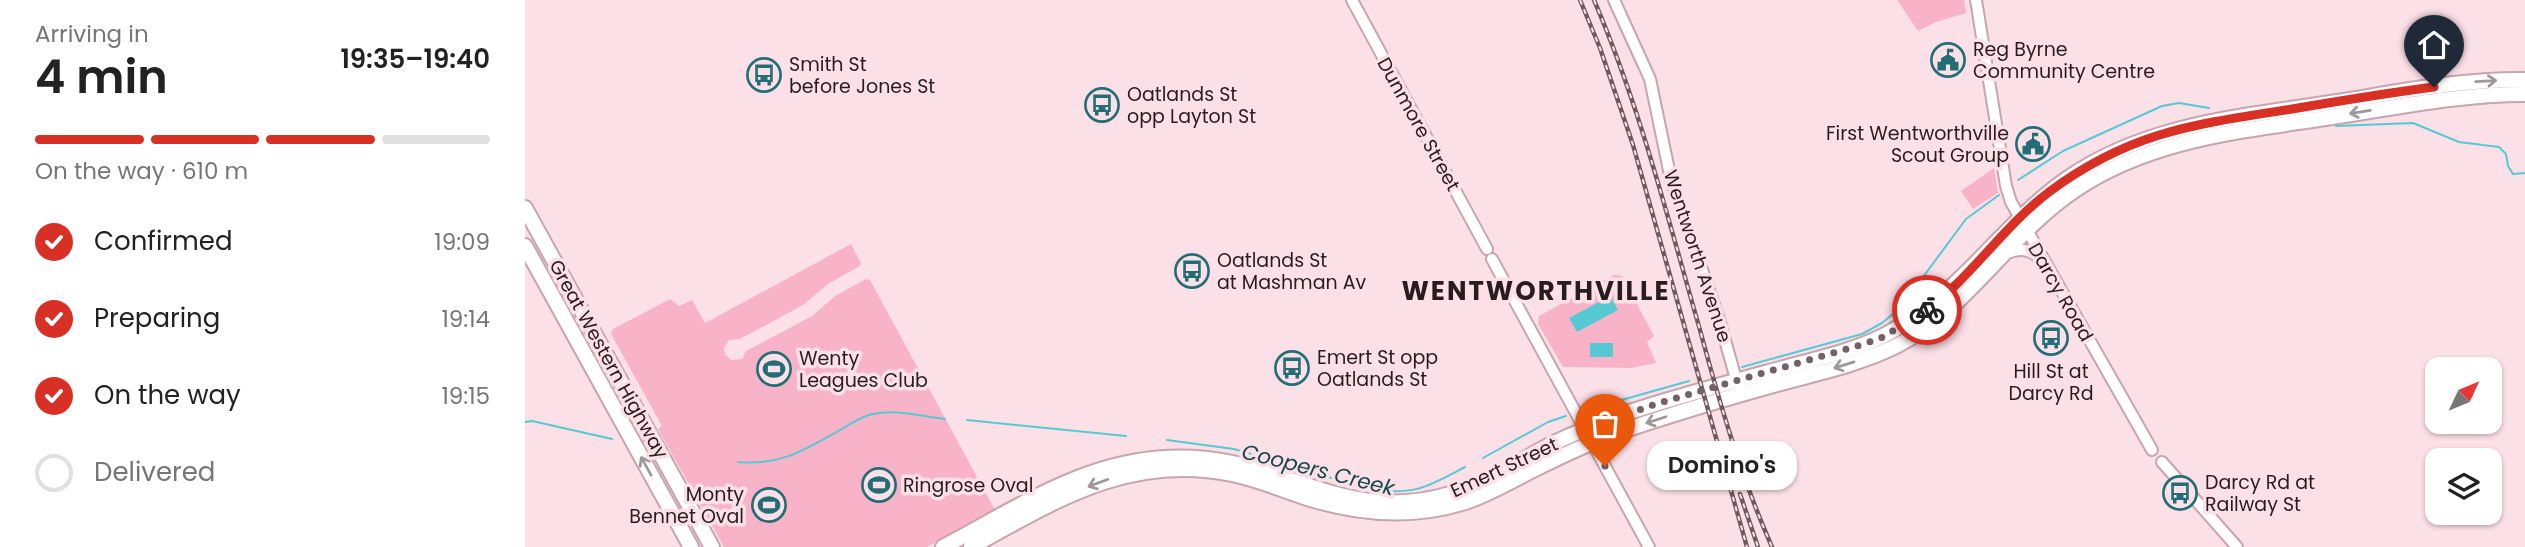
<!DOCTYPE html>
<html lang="en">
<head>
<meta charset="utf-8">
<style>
  body { margin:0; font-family:Poppins,sans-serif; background:#f6f6f6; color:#222; height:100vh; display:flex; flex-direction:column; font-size:26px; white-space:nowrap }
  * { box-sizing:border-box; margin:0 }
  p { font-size:23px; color:#767676 }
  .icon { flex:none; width:38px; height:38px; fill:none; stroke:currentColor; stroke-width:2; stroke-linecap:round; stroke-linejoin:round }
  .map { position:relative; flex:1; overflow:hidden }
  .drawer { display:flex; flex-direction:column; background:#fff; width:525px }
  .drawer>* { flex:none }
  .needle { width:46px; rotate:46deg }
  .buttons { position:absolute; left:1900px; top:357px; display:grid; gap:14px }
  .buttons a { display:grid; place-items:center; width:77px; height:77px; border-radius:14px; background:#fff; box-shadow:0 2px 5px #0004; font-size:35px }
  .pin { position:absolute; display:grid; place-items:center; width:60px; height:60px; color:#fff; margin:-72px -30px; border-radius:50% 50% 50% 0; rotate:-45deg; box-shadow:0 0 7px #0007 }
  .pin .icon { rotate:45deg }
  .courier { position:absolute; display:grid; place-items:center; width:70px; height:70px; margin:-35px; border:5px solid #d93025; border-radius:50%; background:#fff; color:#222; box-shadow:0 2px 9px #0007 }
  .bubble { position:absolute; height:49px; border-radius:21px; background:#fff; box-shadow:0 2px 5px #0004; font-size:23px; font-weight:600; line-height:49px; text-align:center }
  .overview em { font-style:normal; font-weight:600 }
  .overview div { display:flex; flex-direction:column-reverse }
  .overview { display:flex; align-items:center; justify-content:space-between; height:119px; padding:0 35px }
  h1 { font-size:46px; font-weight:600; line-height:52px }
  .bar { display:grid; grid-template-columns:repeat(4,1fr); gap:10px 7px; align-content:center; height:84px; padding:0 35px }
  .bar i { height:9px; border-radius:5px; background:#e0e0e0 }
  .bar .on { background:#d93025 }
  .bar p { grid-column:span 4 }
  ol { padding:0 35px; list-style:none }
  li { display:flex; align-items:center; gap:21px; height:77px }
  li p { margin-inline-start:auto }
  li .icon { padding:7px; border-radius:50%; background:#d93025; color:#fff; stroke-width:4 }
  li:last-child { color:#767676 }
  li i { width:38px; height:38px; border:4px solid #e0e0e0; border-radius:50% }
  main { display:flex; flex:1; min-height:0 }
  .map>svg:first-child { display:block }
  .green { fill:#f8b3c9 }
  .water { fill:#56c9d2 }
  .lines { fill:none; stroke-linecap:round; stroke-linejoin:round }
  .stream { stroke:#56c9d2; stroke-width:2 }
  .secondary-casing { stroke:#c7a5af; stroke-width:14 }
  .highway-casing { stroke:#c7a5af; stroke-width:18 }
  .secondary { stroke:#fff; stroke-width:10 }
  .highway { stroke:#fff; stroke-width:14 }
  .rail-casing { stroke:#6c5a60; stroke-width:4.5 }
  .rail { stroke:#fce0e8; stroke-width:2; stroke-dasharray:5; stroke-linecap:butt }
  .oneway { stroke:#9f999b }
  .done { stroke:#736166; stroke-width:7; stroke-dasharray:0 12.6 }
  .route { stroke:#d93025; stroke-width:9 }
  .labels { text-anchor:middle; stroke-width:7; stroke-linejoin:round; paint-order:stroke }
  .poi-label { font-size:19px; fill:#291c20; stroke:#fce0e8; text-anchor:start }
  .street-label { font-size:19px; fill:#291c20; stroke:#fce0e8 }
  .water-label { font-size:21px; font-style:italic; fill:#13474b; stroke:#fce0e8 }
  .district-label { font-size:26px; font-weight:bold; letter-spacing:2px; fill:#291c20; stroke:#fce0e8 }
</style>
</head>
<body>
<main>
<section class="drawer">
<div class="overview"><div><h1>4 min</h1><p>Arriving in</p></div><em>19:35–19:40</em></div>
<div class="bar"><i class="on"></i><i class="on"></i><i class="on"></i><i></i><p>On the way · 610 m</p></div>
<ol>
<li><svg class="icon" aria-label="check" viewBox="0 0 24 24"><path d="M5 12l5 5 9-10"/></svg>Confirmed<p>19:09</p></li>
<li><svg class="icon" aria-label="check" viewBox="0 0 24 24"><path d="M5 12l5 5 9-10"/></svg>Preparing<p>19:14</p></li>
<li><svg class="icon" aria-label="check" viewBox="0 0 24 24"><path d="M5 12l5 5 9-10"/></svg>On the way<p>19:15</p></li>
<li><i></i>Delivered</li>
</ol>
</section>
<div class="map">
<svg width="2000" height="547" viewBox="0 0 2000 547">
  <rect width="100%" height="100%" fill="#fce0e8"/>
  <!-- green -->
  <g class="green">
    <path d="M1372,0H1439L1441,13L1411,22L1393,31Z"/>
    <path d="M1469,168L1473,193L1448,209L1436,191Z"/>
    <path d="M326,244L336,263L335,266L303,284L278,305L215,339L204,340L199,348L200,354L206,360L217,359L221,351L287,316L310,296L341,279L345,280L470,510L402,547H199L133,429L137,426L86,334L88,329L145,299L154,306L167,300L180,323Z"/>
    <path d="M1089,275L1097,276L1129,336L1122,342L1131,363L1106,368L1038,367L1013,324L1014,316Z"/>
  </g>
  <!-- water -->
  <g class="water">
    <path d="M1085,296L1093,310L1052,332L1044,318Z"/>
    <rect x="1065" y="343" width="23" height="14"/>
  </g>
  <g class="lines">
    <!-- stream -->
    <g class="stream">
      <path d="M1811,126L1888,123L1934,142L1974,147L1981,154L1983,166L1988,174L2000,173"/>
      <path d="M1493,180L1538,151L1637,106L1654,103L1684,108"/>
      <path d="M1217,367L1337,334L1357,323L1375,308L1441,219L1474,195"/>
      <path d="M1061,410L1164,381"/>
      <path d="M442,420L601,436"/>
      <path d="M0,422L7,421L87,439"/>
      <path d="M642,440L709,449L847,490C891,495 902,487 940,467"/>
      <path d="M958,458L1023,422L1041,416"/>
      <path d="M213,462C256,466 279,450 315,430C324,425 334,418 344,415C368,408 395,416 420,419"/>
    </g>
    <!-- secondary casing -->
    <g class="secondary-casing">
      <g id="secondary">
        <path d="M827,0L962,249"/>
        <path d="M1089,0L1125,79L1146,180L1194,319L1213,386"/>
        <path d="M1451,0L1481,186L1486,202L1627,450"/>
        <path d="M1482,253C1495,248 1504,249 1515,258"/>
        <path d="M967,259L1124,547"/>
        <path d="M1637,462L1712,547"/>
      </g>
    </g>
    <!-- highway casing -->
    <g class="highway-casing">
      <g id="highway">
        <path d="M0,208L187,547"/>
        <path d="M0,246L166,547"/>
        <path d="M418,547C505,501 578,448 682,459C771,469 828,523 925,494C960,484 993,462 1025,445C1051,432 1078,422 1105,412C1159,394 1215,380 1270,365C1300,357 1333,349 1360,335C1433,298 1476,225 1542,179C1622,123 1719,117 1812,102C1874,92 1937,79 2000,80"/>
        <path d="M446,547C531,500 605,453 707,474C732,479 755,489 779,497C832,514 884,519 937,503C961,496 984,482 1006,471C1034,457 1061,444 1091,433C1144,415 1198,399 1252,384C1293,373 1335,364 1373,345C1444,308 1484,234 1550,190C1627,138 1718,131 1807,117C1872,107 1935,94 2000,94"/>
      </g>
    </g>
    <!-- secondary -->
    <use href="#secondary" class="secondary"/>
    <!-- highway -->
    <use href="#highway" class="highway"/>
    <!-- rail casing -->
    <g class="rail-casing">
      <g id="rail">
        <path d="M1055,0L1075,48L1108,145L1222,547"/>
        <path d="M1069,0C1115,107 1143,219 1175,330C1195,404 1216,477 1247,547"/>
        <path d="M1215,494L1233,547"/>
      </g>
    </g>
    <!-- rail -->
    <use href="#rail" class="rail"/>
  </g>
  <!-- one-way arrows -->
  <defs><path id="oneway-shaft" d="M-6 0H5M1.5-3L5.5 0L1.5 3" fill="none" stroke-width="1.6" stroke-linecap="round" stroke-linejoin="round" transform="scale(1.75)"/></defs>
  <g class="oneway">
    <use href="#oneway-shaft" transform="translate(1961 81) rotate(-3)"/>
    <use href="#oneway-shaft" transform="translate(1835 112) rotate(171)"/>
    <use href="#oneway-shaft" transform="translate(1319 365) rotate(163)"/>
    <use href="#oneway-shaft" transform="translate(1131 420) rotate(162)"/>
    <use href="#oneway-shaft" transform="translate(121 466) rotate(-119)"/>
    <use href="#oneway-shaft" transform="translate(573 483) rotate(160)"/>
  </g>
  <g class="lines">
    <!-- done -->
    <path class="done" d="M1080,466L1060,429L1134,403L1339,344L1358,337L1402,310"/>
    <!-- route -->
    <path class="route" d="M1402,310C1447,276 1479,226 1524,192C1606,131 1671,124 1767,109C1814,101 1862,93 1909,87"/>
  </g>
  <!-- icons -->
  <defs>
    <g id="civic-ring" transform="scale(1.75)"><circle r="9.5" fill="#fce0e8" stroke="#236e74" stroke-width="1.5"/><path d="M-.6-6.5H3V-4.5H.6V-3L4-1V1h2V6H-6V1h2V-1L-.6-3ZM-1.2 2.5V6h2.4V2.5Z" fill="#236e74"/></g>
    <g id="bus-ring" transform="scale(1.75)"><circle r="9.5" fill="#fce0e8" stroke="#236e74" stroke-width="1.5"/><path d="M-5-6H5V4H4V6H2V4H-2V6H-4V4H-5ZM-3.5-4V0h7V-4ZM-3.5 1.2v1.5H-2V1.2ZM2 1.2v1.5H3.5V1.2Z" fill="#236e74"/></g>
    <g id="stadium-ring" transform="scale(1.75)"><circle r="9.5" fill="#fce0e8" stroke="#236e74" stroke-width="1.5"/><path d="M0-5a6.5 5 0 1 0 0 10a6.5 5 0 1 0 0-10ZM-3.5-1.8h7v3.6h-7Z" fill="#236e74"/></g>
  </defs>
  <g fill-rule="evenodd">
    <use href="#civic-ring" x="1423" y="60"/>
    <use href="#bus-ring" x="239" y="75"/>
    <use href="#bus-ring" x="577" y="105"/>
    <use href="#civic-ring" x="1508" y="144"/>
    <use href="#bus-ring" x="667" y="271"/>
    <use href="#bus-ring" x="1526" y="338"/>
    <use href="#bus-ring" x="767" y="368"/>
    <use href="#stadium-ring" x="249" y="369"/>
    <use href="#stadium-ring" x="354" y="485"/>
    <use href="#bus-ring" x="1655" y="493"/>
    <use href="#stadium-ring" x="244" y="505"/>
  </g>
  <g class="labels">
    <!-- poi labels -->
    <g class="poi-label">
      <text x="1448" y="56">Reg Byrne<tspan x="1448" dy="22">Community Centre</tspan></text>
      <text x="264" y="71">Smith St<tspan x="264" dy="22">before Jones St</tspan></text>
      <text x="602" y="101">Oatlands St<tspan x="602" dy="22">opp Layton St</tspan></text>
      <text x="1484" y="140" text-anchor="end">First Wentworthville<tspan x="1484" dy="22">Scout Group</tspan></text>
      <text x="692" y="267">Oatlands St<tspan x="692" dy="22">at Mashman Av</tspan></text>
      <text x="792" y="364">Emert St opp<tspan x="792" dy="22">Oatlands St</tspan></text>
      <text x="274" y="365">Wenty<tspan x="274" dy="22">Leagues Club</tspan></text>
      <text x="1526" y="378" text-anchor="middle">Hill St at<tspan x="1526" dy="22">Darcy Rd</tspan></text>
      <text x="1680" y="489">Darcy Rd at<tspan x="1680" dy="22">Railway St</tspan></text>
      <text x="378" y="492">Ringrose Oval</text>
      <text x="219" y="501" text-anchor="end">Monty<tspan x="219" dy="22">Bennet Oval</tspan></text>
    </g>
    <!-- street labels -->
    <g class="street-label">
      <text transform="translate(894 124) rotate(61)" y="7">Dunmore Street</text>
      <text transform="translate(1173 256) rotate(72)" y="7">Wentworth Avenue</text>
      <text transform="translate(1536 292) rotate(60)" y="7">Darcy Road</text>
      <text transform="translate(84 359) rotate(61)" y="7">Great Western Highway</text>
      <text transform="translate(979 467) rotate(-25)" y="7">Emert Street</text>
    </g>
    <!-- water labels -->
    <g class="water-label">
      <text transform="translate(793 470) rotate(14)" y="7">Coopers Creek</text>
    </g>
    <!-- district labels -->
    <g class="district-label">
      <text x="1011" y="300">WENTWORTHVILLE</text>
    </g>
  </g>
</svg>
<div class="buttons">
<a><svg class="needle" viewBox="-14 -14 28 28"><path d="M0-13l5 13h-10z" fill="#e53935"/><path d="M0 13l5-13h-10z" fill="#767676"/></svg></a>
<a><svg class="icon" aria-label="layers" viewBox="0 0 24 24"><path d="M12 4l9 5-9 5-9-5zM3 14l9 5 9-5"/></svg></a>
</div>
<div class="pin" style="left:1080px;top:466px;background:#ea580c"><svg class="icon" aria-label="bag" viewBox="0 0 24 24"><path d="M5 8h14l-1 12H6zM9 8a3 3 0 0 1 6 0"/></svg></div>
<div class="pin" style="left:1909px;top:87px;background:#1f2937"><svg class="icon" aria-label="home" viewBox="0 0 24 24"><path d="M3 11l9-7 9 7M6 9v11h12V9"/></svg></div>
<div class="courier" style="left:1402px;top:310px"><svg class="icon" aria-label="bike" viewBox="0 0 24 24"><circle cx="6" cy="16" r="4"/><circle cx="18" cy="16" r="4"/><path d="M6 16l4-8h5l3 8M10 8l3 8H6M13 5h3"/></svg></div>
<div class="bubble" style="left:1122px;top:441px;width:150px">Domino's</div>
</div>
</main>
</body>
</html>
